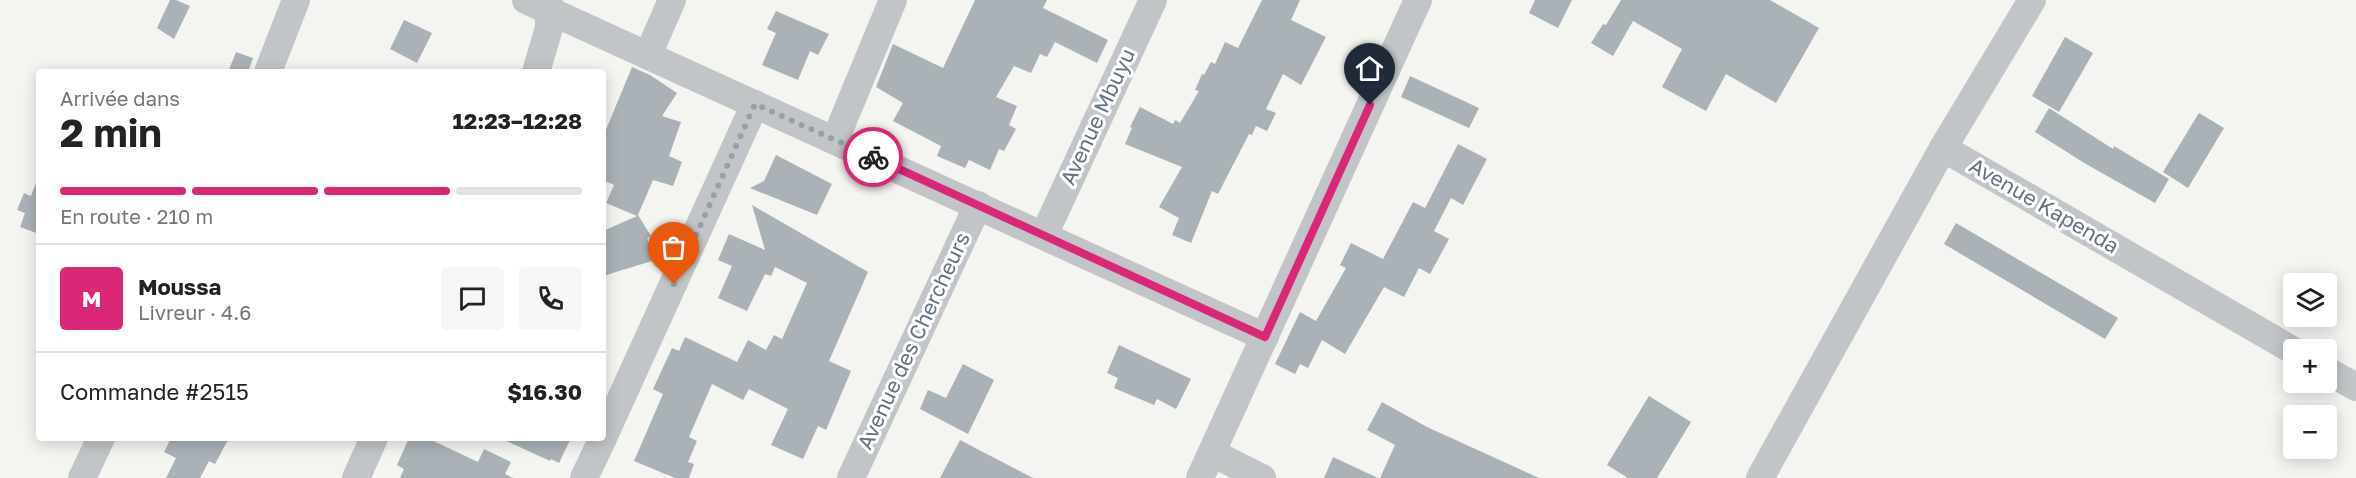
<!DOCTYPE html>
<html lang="fr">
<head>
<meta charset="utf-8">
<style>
  body { margin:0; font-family:"Golos Text",sans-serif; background:#f6f6f6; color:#222; height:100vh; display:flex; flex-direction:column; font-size:22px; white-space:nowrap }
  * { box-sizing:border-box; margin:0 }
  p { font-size:20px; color:#767676 }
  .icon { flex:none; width:33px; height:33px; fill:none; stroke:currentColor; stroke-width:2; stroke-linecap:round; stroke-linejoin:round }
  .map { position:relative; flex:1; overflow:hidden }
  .panel { position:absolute; left:36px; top:69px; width:570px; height:372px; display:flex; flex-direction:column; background:#fff; border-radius:6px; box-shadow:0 3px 15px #0003 }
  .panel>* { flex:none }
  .buttons { position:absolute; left:2283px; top:273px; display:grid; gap:12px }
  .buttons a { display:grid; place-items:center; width:54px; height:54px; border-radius:6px; background:#fff; box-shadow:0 3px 15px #0003; font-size:30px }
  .pin { position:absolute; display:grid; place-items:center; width:51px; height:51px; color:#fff; margin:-62px -26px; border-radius:50% 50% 50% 0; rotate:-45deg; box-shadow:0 0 6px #0007 }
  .pin .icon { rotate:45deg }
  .courier { position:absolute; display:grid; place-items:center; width:60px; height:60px; margin:-30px; border:4px solid #db2777; border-radius:50%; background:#fff; color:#222; box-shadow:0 2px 8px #0007 }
  .summary em { font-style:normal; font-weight:700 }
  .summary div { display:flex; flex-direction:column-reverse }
  .summary { display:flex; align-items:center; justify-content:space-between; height:102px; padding:0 24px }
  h1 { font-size:39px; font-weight:700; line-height:45px }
  .bar { display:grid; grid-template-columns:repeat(4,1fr); gap:9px 6px; align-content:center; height:72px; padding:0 24px }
  .bar i { height:8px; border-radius:4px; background:#e0e0e0 }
  .bar .on { background:#db2777 }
  .bar p { grid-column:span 4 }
  .line { display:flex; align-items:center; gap:15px; padding:0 24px; border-top:2px solid #e0e0e0 }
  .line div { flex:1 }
  .round { display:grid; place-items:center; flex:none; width:63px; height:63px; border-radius:6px; background:#f6f6f6 }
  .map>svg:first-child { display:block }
  .building { fill:#aab2b7 }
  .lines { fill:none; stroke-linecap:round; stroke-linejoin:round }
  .minor { stroke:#c1c5c8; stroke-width:28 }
  .done { stroke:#95a1a8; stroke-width:6; stroke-dasharray:0 10.8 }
  .route { stroke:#db2777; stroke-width:8 }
  .labels { text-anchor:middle; stroke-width:6; stroke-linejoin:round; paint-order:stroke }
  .street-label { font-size:21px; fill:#627482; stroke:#fff }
</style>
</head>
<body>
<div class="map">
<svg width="2356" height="478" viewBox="0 0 2356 478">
  <rect width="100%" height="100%" fill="#f4f4f0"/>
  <!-- building -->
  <g class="building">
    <path d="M170,0H176L190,6L174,39L157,28Z"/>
    <path d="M975,0H1047L1043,8L1108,40L1097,63L1055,42L1047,57L1040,54L1031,73L1014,66L996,97L1017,106L1009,125L1016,129L1004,151L999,149L990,170L969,160L965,168L937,156L941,146L893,121L903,103L876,87L893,44L943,68Z"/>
    <path d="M1262,0H1300L1291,20L1326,37L1301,85L1283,74L1266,109L1276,113L1267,131L1256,126L1252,135L1249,134L1218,194L1212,191L1191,243L1172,235L1179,218L1159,207L1182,167L1125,144L1132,128L1130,127L1140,107L1173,124L1175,120L1180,123L1199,91L1195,90L1202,74L1204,75L1211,62L1215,64L1225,42L1238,48Z"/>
    <path d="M1535,0H1572L1558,28L1529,13Z"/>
    <path d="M1621,0H1770L1819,28L1776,103L1726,74L1706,111L1662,87L1682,49L1633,21L1613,56L1591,43L1603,24L1606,25Z"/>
    <path d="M776,11L829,34L818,55L810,51L798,80L762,65L776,33L767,29Z"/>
    <path d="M404,20L432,33L417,63L390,49Z"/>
    <path d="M2065,37L2093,53L2059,112L2032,96Z"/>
    <path d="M236,52L253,58L248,72H228Z"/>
    <path d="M632,67L650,75L677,93L662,116L681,122L669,156L682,162L673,186L653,180L638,215L651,236L647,238L655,260L603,276V231L637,216L606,203L614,185L603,180V137Z"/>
    <path d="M1410,76L1479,108L1469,128L1401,97Z"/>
    <path d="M2049,108L2113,149L2114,146L2169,179L2155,203L2086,164L2035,132Z"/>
    <path d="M2199,113L2224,128L2188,188L2163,172Z"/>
    <path d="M1458,144L1487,159L1463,205L1451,198L1434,231L1449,239L1430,274L1419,268L1404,297L1384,287L1345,354L1322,340L1308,368L1300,364L1295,374L1275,364L1300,312L1316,321L1346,268L1340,265L1351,243L1383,259L1413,202L1425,208Z"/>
    <path d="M776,155L832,184L817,215L750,188L764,181Z"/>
    <path d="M37,180H39V234L20,227L25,213L17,210L24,193L31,196Z"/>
    <path d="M752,205L868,272L829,361L851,371L826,430L818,426L803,459L771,445L788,409L749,389L743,400L712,384L689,437L697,441L688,462L694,464L689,478H675L634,461L663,394L653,389L672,348L679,351L685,337L737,362L748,340L766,350L774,335L782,339L807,283L775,267L771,276L765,274L747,311L718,298L732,266L718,260L729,234L765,250Z"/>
    <path d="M1956,223L2118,318L2105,339L1944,244Z"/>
    <path d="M1119,345L1191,379L1176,409L1157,399L1154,405L1114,388L1118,378L1107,373Z"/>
    <path d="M963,364L994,380L968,434L920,409L928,390L946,398Z"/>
    <path d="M1649,396L1691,422L1657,478H1628L1607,465Z"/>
    <path d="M1382,402L1427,427L1539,478H1380L1395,445L1367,430Z"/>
    <path d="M171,438H229L215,464L209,461L200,478H166L176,458L164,452Z"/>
    <path d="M409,438H427L478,462L484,449L511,462L505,474L513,478H400L404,469L397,465Z"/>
    <path d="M500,438H571L559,463L551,459L550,461Z"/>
    <path d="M960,440L1033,478H940Z"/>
    <path d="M1333,457L1378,478H1324Z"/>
  </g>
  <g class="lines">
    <!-- minor -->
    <g class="minor">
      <path d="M526,0L1265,337"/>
      <path d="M2032,0L1943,148L2294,351"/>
      <path d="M648,55L672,0"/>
      <path d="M268,72L296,0"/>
      <path d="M536,72L549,28V0"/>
      <path d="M835,140L893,0"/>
      <path d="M1044,235L1153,0"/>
      <path d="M2326,370L2356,387"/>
      <path d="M603,438L755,104"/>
      <path d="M1212,453L1262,478"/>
      <path d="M82,478L101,438"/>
      <path d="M356,478L374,438"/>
      <path d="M584,478L603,438"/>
      <path d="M851,478L978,205"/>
      <path d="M1200,478L1418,0"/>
      <path d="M1760,478L1943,148"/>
    </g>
  </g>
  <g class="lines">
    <!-- done -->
    <path class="done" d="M674,284L755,104L873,157"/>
    <!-- route -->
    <path class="route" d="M873,157L1265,337L1370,105"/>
  </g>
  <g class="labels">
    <!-- street labels -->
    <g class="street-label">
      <text transform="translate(1098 117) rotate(-65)" y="7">Avenue Mbuyu</text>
      <text transform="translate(2044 206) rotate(30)" y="7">Avenue Kapenda</text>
      <text transform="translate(914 341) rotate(-65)" y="7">Avenue des Chercheurs</text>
    </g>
  </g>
</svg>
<div class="buttons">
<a><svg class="icon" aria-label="layers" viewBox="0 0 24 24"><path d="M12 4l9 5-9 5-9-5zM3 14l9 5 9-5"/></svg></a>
<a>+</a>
<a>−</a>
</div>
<div class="pin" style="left:674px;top:284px;background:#ea580c"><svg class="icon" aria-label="bag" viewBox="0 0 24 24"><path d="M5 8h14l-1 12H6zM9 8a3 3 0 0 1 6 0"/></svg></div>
<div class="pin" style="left:1370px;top:105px;background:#1f2937"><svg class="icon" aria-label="home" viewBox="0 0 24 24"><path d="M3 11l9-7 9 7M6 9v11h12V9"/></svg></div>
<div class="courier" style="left:873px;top:157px"><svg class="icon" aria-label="bike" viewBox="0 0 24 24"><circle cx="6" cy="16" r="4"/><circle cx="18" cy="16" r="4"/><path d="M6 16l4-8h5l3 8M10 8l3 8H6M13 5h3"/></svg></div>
<section class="panel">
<div class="summary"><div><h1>2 min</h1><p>Arrivée dans</p></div><em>12:23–12:28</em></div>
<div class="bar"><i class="on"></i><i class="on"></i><i class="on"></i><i></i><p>En route · 210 m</p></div>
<div class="line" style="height:108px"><b class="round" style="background:#db2777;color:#fff">M</b><div><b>Moussa</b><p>Livreur · 4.6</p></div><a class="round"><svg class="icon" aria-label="chat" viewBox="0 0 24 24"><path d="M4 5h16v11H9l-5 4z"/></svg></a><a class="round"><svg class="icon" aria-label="phone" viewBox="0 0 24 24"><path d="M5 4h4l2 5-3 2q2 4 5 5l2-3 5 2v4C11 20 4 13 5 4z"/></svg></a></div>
<div class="line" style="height:78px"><div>Commande #2515</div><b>$16.30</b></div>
</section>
</div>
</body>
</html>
